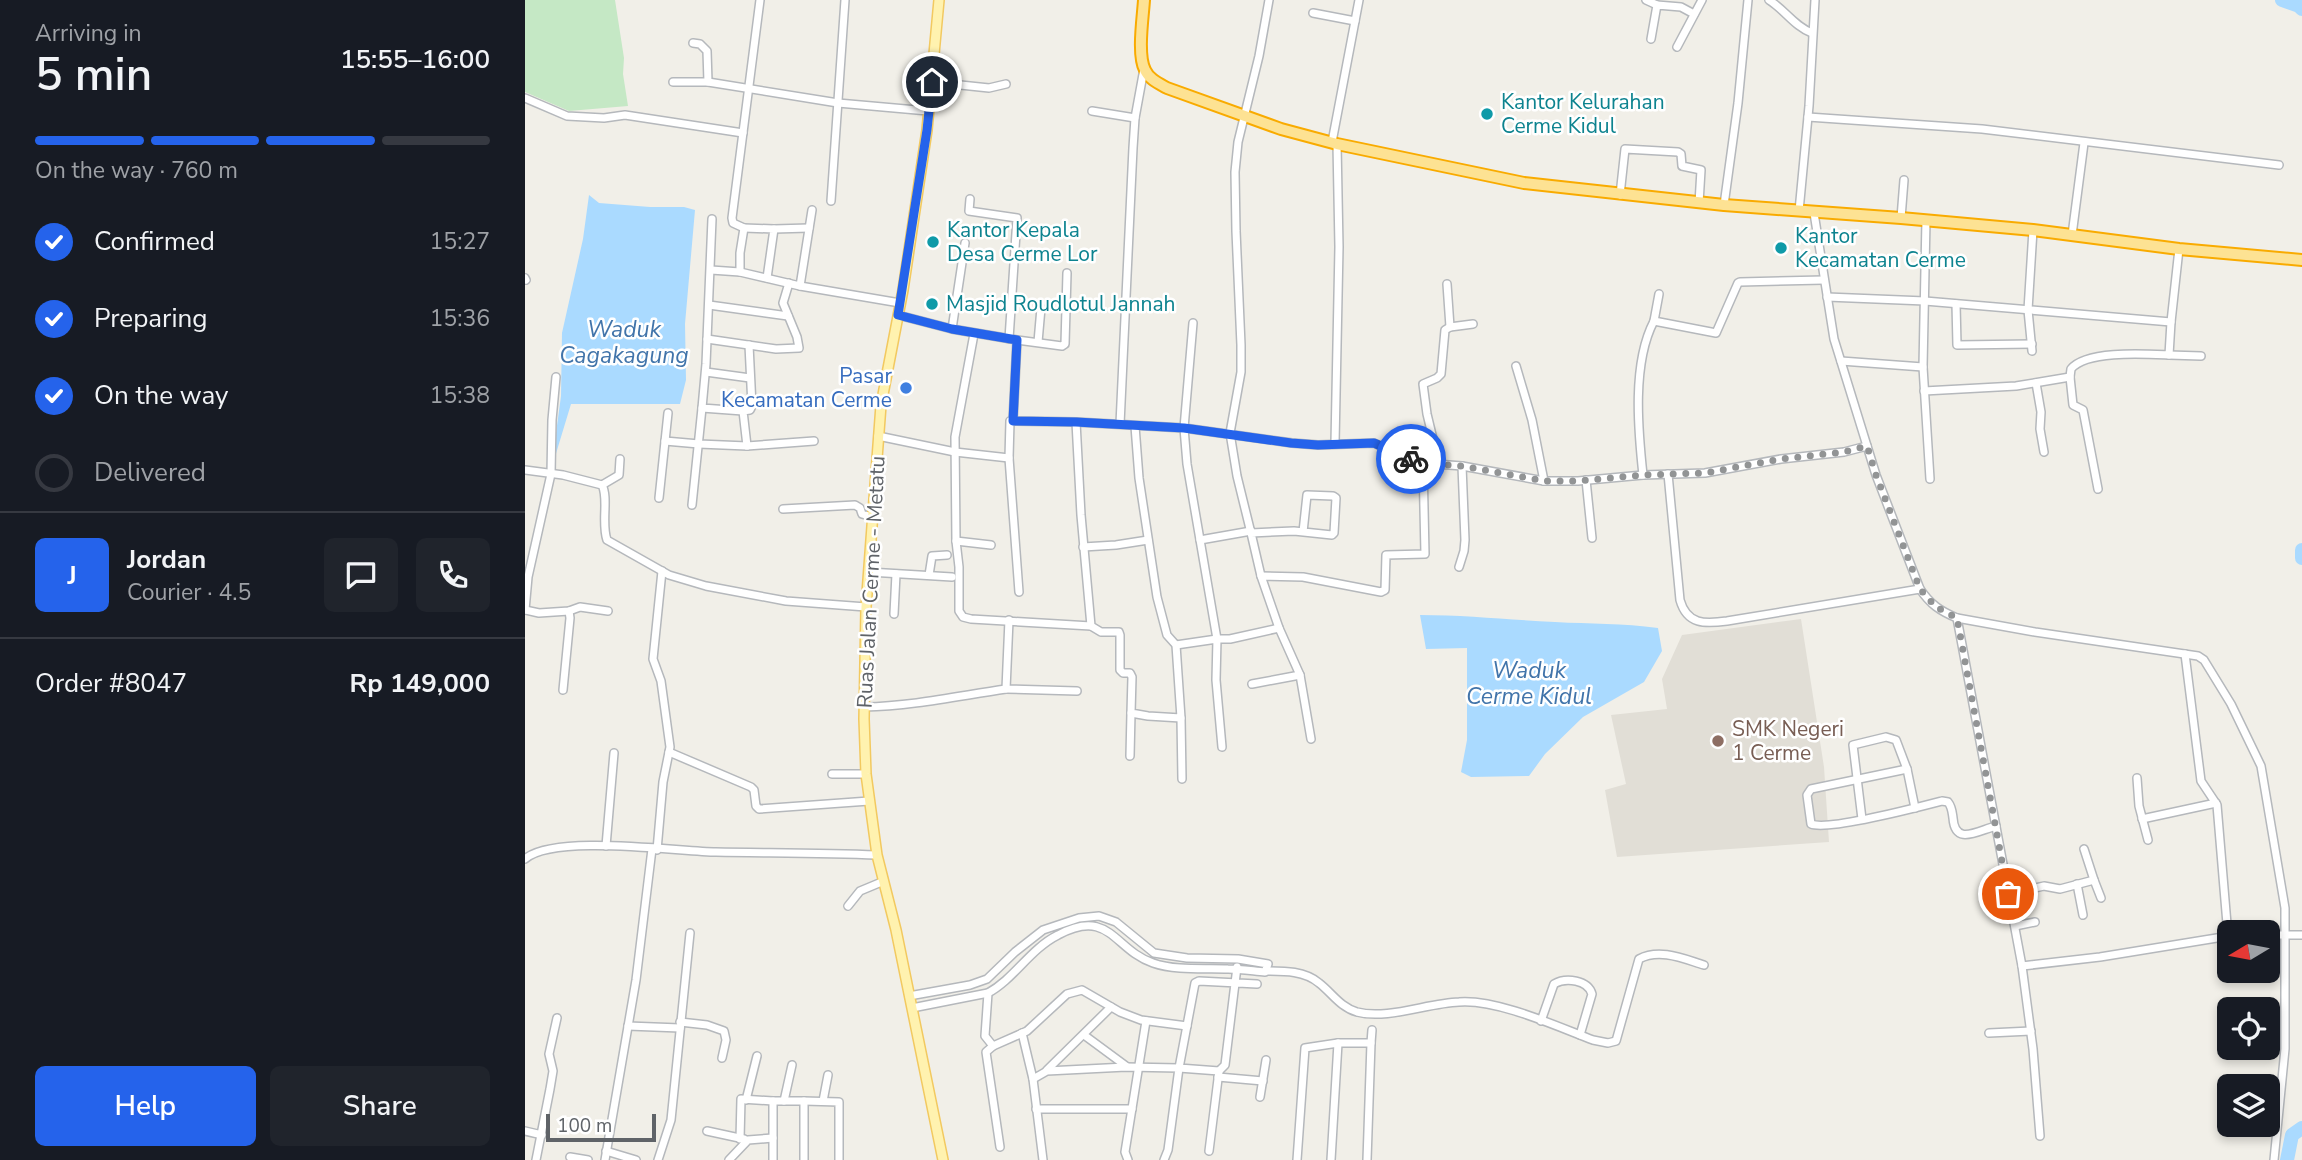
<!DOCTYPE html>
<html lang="en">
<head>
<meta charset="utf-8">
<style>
  body { margin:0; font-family:"Nunito Sans",sans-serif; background:#20242c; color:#f1f3f6; height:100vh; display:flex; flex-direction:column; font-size:26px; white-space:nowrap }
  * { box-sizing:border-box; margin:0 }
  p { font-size:23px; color:#9ea1a6 }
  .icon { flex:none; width:38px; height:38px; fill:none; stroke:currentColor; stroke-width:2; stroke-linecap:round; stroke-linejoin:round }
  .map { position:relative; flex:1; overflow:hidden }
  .details { display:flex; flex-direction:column; background:#171b24; width:525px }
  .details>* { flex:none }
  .needle { width:46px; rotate:260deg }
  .controls { position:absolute; left:1692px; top:920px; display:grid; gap:14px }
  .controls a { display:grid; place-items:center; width:63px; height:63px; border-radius:10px; background:#171b24; box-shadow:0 4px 10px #0003; font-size:35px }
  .scale { position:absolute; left:21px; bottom:18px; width:110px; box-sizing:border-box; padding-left:7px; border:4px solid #5f6368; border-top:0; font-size:19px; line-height:24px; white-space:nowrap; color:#5f6368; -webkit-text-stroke:5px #fff; paint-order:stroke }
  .pin { position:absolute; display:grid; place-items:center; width:60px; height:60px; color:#fff; margin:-30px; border:4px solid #fff; border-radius:50%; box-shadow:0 2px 7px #0007 }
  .courier { position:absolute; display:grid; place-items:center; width:70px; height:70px; margin:-35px; border:5px solid #2563eb; border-radius:50%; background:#fff; color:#222; box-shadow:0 2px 9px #0007 }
  .overview em { font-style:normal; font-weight:600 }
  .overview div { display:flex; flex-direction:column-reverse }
  .overview { display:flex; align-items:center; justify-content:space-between; height:119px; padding:0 35px }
  h1 { font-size:46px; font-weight:600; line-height:52px }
  .bar { display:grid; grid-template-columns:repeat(4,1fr); gap:10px 7px; align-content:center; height:84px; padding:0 35px }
  .bar i { height:9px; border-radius:5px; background:#363941 }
  .bar .active { background:#2563eb }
  .bar p { grid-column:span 4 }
  .line { display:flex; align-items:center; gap:18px; padding:0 35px; border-top:2px solid #363941 }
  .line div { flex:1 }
  .round { display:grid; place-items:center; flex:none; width:74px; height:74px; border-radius:10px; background:#20242c }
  ol { padding:0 35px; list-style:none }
  li { display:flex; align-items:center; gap:21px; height:77px }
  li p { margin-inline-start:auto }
  li .icon { padding:7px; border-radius:50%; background:#2563eb; color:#fff; stroke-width:4 }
  li:last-child { color:#9ea1a6 }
  li i { width:38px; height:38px; border:4px solid #363941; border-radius:50% }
  .primary-button { display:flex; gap:14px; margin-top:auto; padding:14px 35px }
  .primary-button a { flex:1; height:80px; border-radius:10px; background:#2563eb; color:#fff; font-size:28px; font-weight:600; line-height:80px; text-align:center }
  .primary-button a+a { background:#20242c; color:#f1f3f6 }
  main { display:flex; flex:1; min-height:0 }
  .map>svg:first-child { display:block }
  .education { fill:#e1ded6 }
  .green { fill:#c5e8c5 }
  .water { fill:#aadaff }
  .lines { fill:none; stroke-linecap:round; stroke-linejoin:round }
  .river { stroke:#aadaff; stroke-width:14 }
  .minor-casing { stroke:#b5b8bc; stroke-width:10 }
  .major-casing { stroke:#f2c960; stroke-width:12 }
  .highway-casing { stroke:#f9ab00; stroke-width:14 }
  .minor { stroke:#fff; stroke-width:7 }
  .major { stroke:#fff2af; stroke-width:9 }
  .highway { stroke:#fde293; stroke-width:10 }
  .done { stroke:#929495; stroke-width:7; stroke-dasharray:0 12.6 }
  .route { stroke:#2563eb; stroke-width:9 }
  .culture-dot { fill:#0f9aa8; stroke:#fff; stroke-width:2.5 }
  .shop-dot { fill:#3f7fe0; stroke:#fff; stroke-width:2.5 }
  .education-dot { fill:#8d6e63; stroke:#fff; stroke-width:2.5 }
  .labels { text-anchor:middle; stroke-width:5; stroke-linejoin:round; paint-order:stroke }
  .culture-label { font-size:21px; fill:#0d838f; stroke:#fff; text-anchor:start }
  .shop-label { font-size:21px; fill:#366cbe; stroke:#fff; text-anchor:end }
  .street-label { font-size:21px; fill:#5f6368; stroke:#fff }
  .education-label { font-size:21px; fill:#785e54; stroke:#fff; text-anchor:start }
  .water-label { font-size:23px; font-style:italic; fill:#4174aa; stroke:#fff }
</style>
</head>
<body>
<main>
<section class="details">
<div class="overview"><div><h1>5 min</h1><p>Arriving in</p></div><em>15:55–16:00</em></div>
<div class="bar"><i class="active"></i><i class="active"></i><i class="active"></i><i></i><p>On the way · 760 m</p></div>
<ol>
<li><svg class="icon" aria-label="check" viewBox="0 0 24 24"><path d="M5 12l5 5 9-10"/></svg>Confirmed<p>15:27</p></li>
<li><svg class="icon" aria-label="check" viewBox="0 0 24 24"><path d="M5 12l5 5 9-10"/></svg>Preparing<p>15:36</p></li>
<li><svg class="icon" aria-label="check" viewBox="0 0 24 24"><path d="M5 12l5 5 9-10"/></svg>On the way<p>15:38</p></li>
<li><i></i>Delivered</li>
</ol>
<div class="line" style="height:126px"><b class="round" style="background:#2563eb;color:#fff">J</b><div><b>Jordan</b><p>Courier · 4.5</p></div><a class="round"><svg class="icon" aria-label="chat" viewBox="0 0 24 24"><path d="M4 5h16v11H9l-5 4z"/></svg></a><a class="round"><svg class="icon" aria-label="phone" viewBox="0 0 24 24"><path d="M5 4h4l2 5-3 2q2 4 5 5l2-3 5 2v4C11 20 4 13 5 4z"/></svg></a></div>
<div class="line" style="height:91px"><div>Order #8047</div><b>Rp 149,000</b></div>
<div class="primary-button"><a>Help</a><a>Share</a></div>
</section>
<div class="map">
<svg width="1777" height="1160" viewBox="0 0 1777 1160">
  <rect width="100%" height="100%" fill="#f1efe8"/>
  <!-- education -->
  <path class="education" d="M1276,619L1299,767L1304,842L1092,857L1080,790L1101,784L1086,715L1142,709L1137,679L1157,635Z"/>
  <!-- green -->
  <path class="green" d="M0,0H90L99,58L98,74L103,106L44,111L0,92Z"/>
  <!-- water -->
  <g class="water">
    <path d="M64,195L74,203L125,207H159L170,210L160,324L161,380L155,404H46L26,470L36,396L37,333L58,239Z"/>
    <path d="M895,615C941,615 985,620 1030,622C1065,624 1098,623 1133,628L1137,651L1119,682L1058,717L1020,754L1004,776L946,777L936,772L942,740V648L901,649Z"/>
  </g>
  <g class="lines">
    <!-- river -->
    <g class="river">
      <path d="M1757,0L1774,6L1777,9"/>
      <path d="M1777,550V558"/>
      <path d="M1762,1160L1767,1135L1777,1128"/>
    </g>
    <!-- minor casing -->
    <g class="minor-casing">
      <g id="minor">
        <path d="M1121,0L1132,5"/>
        <path d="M1244,0C1260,10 1269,26 1287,33"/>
        <path d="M788,13L830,21"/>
        <path d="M1126,39L1132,5L1156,7L1169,14"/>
        <path d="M168,43L175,44L182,51L183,82"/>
        <path d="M1152,47L1177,0"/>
        <path d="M148,82H183L313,103L403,111"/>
        <path d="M407,82L464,88L481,84"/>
        <path d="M0,98L42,116L79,118L100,115L218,133"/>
        <path d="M567,111L610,118"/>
        <path d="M1283,117L1457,129L1754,165"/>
        <path d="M807,142L834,0"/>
        <path d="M1095,195L1100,149L1153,152L1156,154L1157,166L1176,170L1174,203"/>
        <path d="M445,199L444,211L492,218L484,339"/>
        <path d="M306,201L320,0"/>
        <path d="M1199,205L1213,103L1223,0"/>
        <path d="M1274,211L1284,106L1290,0"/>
        <path d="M1289,213L1309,339L1351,475L1395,589C1405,604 1415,611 1432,618L1510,632L1673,656L1679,660L1706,704L1736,766L1760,908V1049L1749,1160"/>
        <path d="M1376,218L1379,180"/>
        <path d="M187,219L181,364L177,408L218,411"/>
        <path d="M1401,220L1398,367L1405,479"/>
        <path d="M219,228L249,229L242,278"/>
        <path d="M249,229L284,228"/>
        <path d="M1547,235L1559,143"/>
        <path d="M186,270L215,272L275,286L375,303"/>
        <path d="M215,272V253L219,228L208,223L207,218L235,0"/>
        <path d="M0,278L1,280"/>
        <path d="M922,284L925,327"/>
        <path d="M275,286L287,210"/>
        <path d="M1302,297L1400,301L1646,322"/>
        <path d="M1431,304L1432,345L1507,344"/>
        <path d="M184,305L263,316"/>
        <path d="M373,315L427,329L492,340L488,421"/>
        <path d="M1129,321L1134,294"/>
        <path d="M668,323L659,428L662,464L692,639H705L754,628"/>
        <path d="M427,329L440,243"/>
        <path d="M449,334L430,437L431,541L434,567V611L438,617L446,619L566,626"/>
        <path d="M182,339L251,349L274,348L272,337L258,303L264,283"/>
        <path d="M492,340L537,346L540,344L542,273"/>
        <path d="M513,342L516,308"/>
        <path d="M224,345L227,406L225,410L218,411L222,446L289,441"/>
        <path d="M1507,351L1503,310L1508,230"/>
        <path d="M1644,355L1676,356"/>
        <path d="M1316,361L1398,367"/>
        <path d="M991,366L1007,420L1019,481"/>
        <path d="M181,372L225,378"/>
        <path d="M1511,383L1516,412L1515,429L1519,452"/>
        <path d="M1399,391L1491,386L1545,377"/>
        <path d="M551,422L556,515L566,626L576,632H594L595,635V670L598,673H605L607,677L606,713L623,716L656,718L651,645L642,635L632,597L614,478L610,426"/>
        <path d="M595,424L608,148L610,118L619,69"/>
        <path d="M353,436L430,452L484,458"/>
        <path d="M140,441L174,444L222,446"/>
        <path d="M810,443L814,247L812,144"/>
        <path d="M914,464L902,414L898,384L912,378L916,374L920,330L925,327L948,324"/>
        <path d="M0,470L38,475L77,485C84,498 76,523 82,540L144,575L181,586L261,601L341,607"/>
        <path d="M1143,474L1155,600C1162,625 1180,624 1202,621L1395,589"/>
        <path d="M1118,475C1113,429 1107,363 1129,321L1191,333L1213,283L1215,282L1299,280"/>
        <path d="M1061,480L1067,538"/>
        <path d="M77,485L94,475L95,459"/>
        <path d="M1573,489L1558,410L1548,405L1545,377L1546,369C1561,350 1621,354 1644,355L1646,322L1654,249"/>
        <path d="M134,498L143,413"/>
        <path d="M167,505L177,408"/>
        <path d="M258,509L330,505L335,508L337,514L347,517"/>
        <path d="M726,533L712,476L705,433L716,372V345L711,231L710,172L713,142L734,56L744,0"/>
        <path d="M675,540L726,531"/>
        <path d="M431,541L466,545"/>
        <path d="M558,547L591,545L623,540"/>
        <path d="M934,567L939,551L940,540L937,466"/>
        <path d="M344,572L427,577"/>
        <path d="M404,575L407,556L422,555"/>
        <path d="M736,576L726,533L769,531L807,535L809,533L811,498L808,496L782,495L778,532"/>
        <path d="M494,592L484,458L485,421L551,422L659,428L767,443L793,445L849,443L880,457L898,463L937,466L1019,481H1053L1118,475L1180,473L1256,459L1319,452L1342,446"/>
        <path d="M0,610L3,577L26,474L27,420L31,377"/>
        <path d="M0,610L14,613L44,611L55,607L83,611"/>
        <path d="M369,614L371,574"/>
        <path d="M1432,618L1497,966L1508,1049L1515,1136"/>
        <path d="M484,620L481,689L552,691"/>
        <path d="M651,645L692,639L691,680L697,747"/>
        <path d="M1660,654L1676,781L1692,805L1703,936"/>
        <path d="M727,684L775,675"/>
        <path d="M38,690L45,618L44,611"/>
        <path d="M339,707C388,706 433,696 481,689"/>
        <path d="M656,718L657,779"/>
        <path d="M786,739L775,675L754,628L736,576L778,577L856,592L860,590L861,555L900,554L898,463"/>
        <path d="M144,752L226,787L229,790L231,806L234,809L344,801"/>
        <path d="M605,756L606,713"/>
        <path d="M1382,769L1286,789L1282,795L1286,824C1303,831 1394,807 1417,801L1423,802C1427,807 1427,811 1428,818C1430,846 1452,831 1471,826"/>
        <path d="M307,774H341"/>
        <path d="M1612,778L1614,806L1623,840"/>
        <path d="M1337,819L1328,745L1361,737L1371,740L1382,769L1390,808"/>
        <path d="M1617,819L1691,803"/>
        <path d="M81,846L89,753"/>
        <path d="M132,850L138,782L145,747L136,681L128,659L137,571"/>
        <path d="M0,859C28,834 150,851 191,852C245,853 298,853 352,855"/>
        <path d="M1569,880L1576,898"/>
        <path d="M1552,884L1558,915"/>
        <path d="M1484,894L1519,886L1535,889L1569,880L1559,849"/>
        <path d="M323,906L335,891L359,881"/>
        <path d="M1490,926L1510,922"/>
        <path d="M1743,935H1777"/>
        <path d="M1497,966L1575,957L1704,936"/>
        <path d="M712,967L700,1065L694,1071L654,1068L670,983L674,981L732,984"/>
        <path d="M742,971C760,971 780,971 794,983C807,993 815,1007 832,1012C862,1020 903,1003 934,1002C972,999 1031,1026 1068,1040L1083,1043L1091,1041L1114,959C1135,948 1159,959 1179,965"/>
        <path d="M463,993L460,1036L468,1046L502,1031L542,994L557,990L595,1012L616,1020L662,1026"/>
        <path d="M384,996L445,985L462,979L490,952L518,930L554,918L574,916L591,922L629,953L662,958L713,959L743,964L740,972C728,971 715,969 703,969C679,968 651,971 628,963C589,950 585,907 533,935C505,949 489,979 463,993L387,1008"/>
        <path d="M1016,1021L1029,984C1041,977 1063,980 1067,994L1055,1035"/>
        <path d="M155,1022L182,1025L199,1031L201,1040L197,1058"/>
        <path d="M103,1026L155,1028"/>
        <path d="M497,1033L508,1079L522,1071L601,1067L654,1068L643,1150L639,1160"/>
        <path d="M1464,1033L1506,1031"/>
        <path d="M559,1035L601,1066"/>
        <path d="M813,1043H846L842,1160"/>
        <path d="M846,1043L847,1030"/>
        <path d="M468,1046L461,1052L475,1147"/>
        <path d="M522,1070L586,1007"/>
        <path d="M693,1077L738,1081"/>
        <path d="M508,1079L518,1160"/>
        <path d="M735,1097L741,1060"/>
        <path d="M221,1100L232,1056"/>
        <path d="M259,1101L267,1065"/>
        <path d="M279,1101L314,1102V1160"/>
        <path d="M298,1101L303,1075"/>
        <path d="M511,1109H607"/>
        <path d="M0,1131L17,1135"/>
        <path d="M182,1131L219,1139"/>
        <path d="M215,1139L216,1099L248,1101"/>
        <path d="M81,1151L111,1160"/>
        <path d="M684,1151L694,1071"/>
        <path d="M45,1157L63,1160"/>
        <path d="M11,1160L25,1089L28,1071L24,1054L32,1018"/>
        <path d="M80,1160L111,980L127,849"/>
        <path d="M133,1160L146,1120L165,933"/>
        <path d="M204,1160L223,1140L248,1138"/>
        <path d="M248,1160V1101H279V1160"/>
        <path d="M603,1160L600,1152L621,1021"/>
        <path d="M772,1160L780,1048L813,1043L806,1160"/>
      </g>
    </g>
    <!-- major casing -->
    <g class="major-casing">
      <path id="major" d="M414,0L402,130L378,290L356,405L341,607L339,719L341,774L352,855L371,930L418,1160"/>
    </g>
    <!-- highway casing -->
    <g class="highway-casing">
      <path id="highway" d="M619,0C618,17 612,55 620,70C624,79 633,83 642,88L756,129L812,144L999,183L1199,205L1376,218L1508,230L1654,249L1777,260"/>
    </g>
    <!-- minor -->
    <use href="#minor" class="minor"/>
    <!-- major -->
    <use href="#major" class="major"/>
    <!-- highway -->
    <use href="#highway" class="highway"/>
  </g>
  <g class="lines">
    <!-- done -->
    <path class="done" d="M886,459L898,463L937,466L1019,481H1053L1118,475L1180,473L1256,459L1319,452L1342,446L1351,475L1395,589L1411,607L1432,618L1483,894"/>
    <!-- route -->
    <path class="route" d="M407,82L402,130L373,315L427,329L492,340L488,421L551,422L659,428L766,443L793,445L849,443L886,459"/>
  </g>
  <!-- markers -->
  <g class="culture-dot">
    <circle cx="962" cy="114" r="7"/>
    <circle cx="408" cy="242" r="7"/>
    <circle cx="1256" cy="248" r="7"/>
    <circle cx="407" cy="304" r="7"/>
  </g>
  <circle class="shop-dot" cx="381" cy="388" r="7"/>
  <circle class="education-dot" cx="1193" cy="741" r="7"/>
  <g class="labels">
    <!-- culture labels -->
    <g class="culture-label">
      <text x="976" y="109">Kantor Kelurahan<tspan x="976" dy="24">Cerme Kidul</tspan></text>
      <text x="422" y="237">Kantor Kepala<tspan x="422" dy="24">Desa Cerme Lor</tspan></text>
      <text x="1270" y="243">Kantor<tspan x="1270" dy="24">Kecamatan Cerme</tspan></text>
      <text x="421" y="311">Masjid Roudlotul Jannah</text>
    </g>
    <!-- shop labels -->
    <g class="shop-label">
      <text x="367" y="383">Pasar<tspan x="367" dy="24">Kecamatan Cerme</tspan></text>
    </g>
    <!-- street labels -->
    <g class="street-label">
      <text transform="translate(346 582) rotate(-87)" y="7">Ruas Jalan Cerme - Metatu</text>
    </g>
    <!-- education labels -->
    <g class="education-label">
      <text x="1207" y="736">SMK Negeri<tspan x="1207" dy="24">1 Cerme</tspan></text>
    </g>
    <!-- water labels -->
    <g class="water-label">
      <text x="99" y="337">Waduk<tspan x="99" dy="26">Cagakagung</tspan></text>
      <text x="1004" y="678">Waduk<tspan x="1004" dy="26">Cerme Kidul</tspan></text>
    </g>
  </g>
</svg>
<div class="controls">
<a><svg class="needle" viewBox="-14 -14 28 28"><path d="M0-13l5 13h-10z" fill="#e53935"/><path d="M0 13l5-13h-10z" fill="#9ea1a6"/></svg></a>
<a><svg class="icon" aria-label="locate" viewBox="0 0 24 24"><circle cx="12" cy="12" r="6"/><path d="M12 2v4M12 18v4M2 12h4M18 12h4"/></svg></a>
<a><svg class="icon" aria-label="layers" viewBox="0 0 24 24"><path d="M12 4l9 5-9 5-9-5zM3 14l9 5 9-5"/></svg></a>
</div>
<div class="scale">100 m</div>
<div class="pin" style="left:1483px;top:894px;background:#ea580c"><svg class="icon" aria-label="bag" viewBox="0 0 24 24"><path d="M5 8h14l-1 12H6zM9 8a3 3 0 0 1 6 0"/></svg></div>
<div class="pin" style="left:407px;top:82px;background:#1f2937"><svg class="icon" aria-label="home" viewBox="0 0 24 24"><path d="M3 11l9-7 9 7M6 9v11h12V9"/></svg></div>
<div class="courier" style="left:886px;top:459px"><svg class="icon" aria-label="bike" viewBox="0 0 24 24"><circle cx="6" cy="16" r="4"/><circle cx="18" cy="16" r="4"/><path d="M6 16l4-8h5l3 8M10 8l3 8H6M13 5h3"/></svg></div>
</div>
</main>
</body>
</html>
